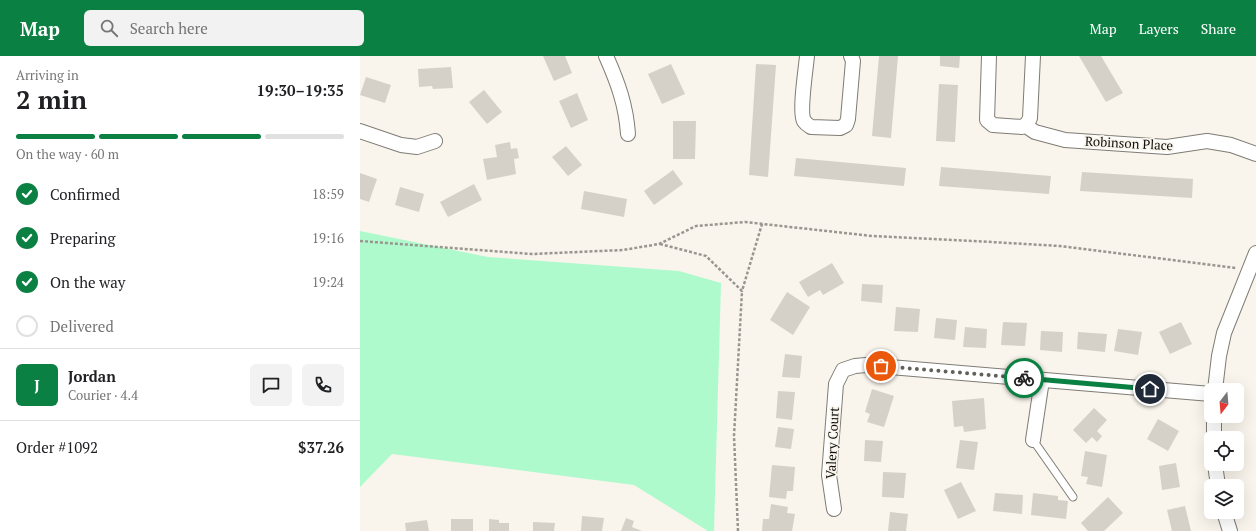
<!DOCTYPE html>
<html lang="en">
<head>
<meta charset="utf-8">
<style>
  body { margin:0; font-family:"PT Serif",serif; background:#f2f2f2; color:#202124; height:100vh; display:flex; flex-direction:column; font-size:15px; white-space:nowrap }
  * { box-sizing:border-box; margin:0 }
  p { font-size:13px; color:#757577 }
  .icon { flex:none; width:22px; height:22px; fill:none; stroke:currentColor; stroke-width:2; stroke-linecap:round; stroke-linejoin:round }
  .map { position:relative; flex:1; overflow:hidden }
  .details { display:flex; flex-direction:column; background:#fff; width:360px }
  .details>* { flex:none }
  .needle { width:26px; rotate:196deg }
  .buttons { position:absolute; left:844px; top:327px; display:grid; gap:8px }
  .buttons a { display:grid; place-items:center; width:40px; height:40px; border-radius:6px; background:#fff; box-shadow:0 4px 16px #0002; font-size:20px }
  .pin { position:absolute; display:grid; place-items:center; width:34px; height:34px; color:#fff; margin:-17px; border:2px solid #fff; border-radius:50%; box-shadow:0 1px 4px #0007 }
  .courier { position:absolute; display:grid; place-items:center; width:40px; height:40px; margin:-20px; border:3px solid #0b8043; border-radius:50%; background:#fff; color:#222; box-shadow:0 1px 5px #0007 }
  .headline em { font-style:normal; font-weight:700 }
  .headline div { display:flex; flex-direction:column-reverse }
  .headline { display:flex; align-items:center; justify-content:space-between; height:68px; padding:0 16px }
  h1 { font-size:26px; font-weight:700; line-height:30px }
  .bar { display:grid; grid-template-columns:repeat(4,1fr); gap:6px 4px; align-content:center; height:48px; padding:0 16px }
  .bar i { height:5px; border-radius:3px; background:#e0e0e0 }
  .bar .on { background:#0b8043 }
  .bar p { grid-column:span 4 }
  .line { display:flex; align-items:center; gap:10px; padding:0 16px; border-top:1px solid #e0e0e0 }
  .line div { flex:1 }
  .round { display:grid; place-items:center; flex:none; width:42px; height:42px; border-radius:6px; background:#f2f2f2 }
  ol { padding:0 16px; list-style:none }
  li { display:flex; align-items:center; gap:12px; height:44px }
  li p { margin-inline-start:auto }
  li .icon { padding:4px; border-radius:50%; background:#0b8043; color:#fff; stroke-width:4 }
  li:last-child { color:#757577 }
  li i { width:22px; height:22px; border:2px solid #e0e0e0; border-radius:50% }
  header { display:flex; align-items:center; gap:24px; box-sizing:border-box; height:56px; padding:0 20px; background:#0b8043; color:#fff }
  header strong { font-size:19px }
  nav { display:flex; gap:22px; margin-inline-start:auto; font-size:14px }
  .search { width:280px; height:36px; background:#f2f2f2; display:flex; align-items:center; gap:10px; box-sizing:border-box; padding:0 14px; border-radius:6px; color:#757577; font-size:15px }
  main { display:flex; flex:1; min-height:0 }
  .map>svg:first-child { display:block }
  .green { fill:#aefacc }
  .building { fill:#d5d1c8 }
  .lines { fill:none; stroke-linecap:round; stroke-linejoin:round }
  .service-casing { stroke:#7f7c74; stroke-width:9 }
  .minor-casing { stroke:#7f7c74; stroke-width:16 }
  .path { stroke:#999690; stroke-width:2.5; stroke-dasharray:3 2; stroke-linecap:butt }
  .service { stroke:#fff; stroke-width:7 }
  .minor { stroke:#fff; stroke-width:14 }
  .done { stroke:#62605b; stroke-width:4; stroke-dasharray:0 7.2 }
  .route { stroke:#0b8043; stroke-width:5 }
  .labels { text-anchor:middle; stroke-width:3.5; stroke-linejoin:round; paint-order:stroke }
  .street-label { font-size:13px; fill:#110f0d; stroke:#f9f5ec }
</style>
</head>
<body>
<header>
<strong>Map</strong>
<div class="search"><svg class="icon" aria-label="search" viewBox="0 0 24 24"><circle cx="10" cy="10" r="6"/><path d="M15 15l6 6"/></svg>Search here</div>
<nav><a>Map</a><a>Layers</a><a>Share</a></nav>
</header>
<main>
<section class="details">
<div class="headline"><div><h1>2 min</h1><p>Arriving in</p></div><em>19:30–19:35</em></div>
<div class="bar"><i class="on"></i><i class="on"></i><i class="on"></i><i></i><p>On the way · 60 m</p></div>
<ol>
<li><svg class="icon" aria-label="check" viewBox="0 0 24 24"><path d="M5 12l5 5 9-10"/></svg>Confirmed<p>18:59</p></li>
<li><svg class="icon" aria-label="check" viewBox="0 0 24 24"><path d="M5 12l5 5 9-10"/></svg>Preparing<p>19:16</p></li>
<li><svg class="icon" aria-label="check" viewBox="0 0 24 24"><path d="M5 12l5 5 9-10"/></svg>On the way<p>19:24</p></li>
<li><i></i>Delivered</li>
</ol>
<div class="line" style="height:72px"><b class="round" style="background:#0b8043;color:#fff">J</b><div><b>Jordan</b><p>Courier · 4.4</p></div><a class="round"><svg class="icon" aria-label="chat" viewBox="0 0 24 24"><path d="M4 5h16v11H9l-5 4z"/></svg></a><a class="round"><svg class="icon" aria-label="phone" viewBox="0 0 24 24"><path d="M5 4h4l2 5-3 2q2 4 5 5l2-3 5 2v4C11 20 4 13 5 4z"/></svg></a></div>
<div class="line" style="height:52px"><div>Order #1092</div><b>$37.26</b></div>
</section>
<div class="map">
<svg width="896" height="475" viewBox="0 0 896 475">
  <rect width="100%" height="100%" fill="#f9f5ec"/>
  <!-- green -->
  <path class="green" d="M0,175L128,201L319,215L361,227L354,475H348L274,429L32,398L0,431Z"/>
  <!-- building -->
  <g class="building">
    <path d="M183,0H205L212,17L194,25Z"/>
    <path d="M519,0H538L531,82L512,80Z"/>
    <path d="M580,0H600L599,12L580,10Z"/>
    <path d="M719,0H741L763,37L746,46Z"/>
    <path d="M311,8L325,38L302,48L288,18Z"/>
    <path d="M396,8L416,9L408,121L389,119Z"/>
    <path d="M91,11L93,32L73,33L72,30L59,31L58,13Z"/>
    <path d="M6,21L31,29L25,47L0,39Z"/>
    <path d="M579,28L598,29L595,86L576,85Z"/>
    <path d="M124,34L142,56L127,68L109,46Z"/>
    <path d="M217,37L228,64L211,72L199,45Z"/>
    <path d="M313,65H336L335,103H313Z"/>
    <path d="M150,86L151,93L157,92L159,102L154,103L156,118L127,124L123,103L137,101L135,89Z"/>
    <path d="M206,90L222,109L208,120L192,101Z"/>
    <path d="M436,102L546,112L544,130L434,120Z"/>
    <path d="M581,111L691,120L689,138L579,130Z"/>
    <path d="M313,114L323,128L294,149L284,135Z"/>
    <path d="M722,116L833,123L832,142L720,135Z"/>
    <path d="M0,117L17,123L9,146L0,143Z"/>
    <path d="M114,128L122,144L88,161L80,146Z"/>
    <path d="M40,131L64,138L59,156L35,149Z"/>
    <path d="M224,135L267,143L264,161L221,153Z"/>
    <path d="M472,207L484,227L463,239L460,234L448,241L439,226Z"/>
    <path d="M502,228L523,229L522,247L501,245Z"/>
    <path d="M427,236L450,251L433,279L410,264Z"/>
    <path d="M536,251L560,253L558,276L534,275Z"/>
    <path d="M576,262L597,264L595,284L574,282Z"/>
    <path d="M643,266L667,267L665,290L641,289Z"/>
    <path d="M821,266L832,288L810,298L799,276Z"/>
    <path d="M605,271L627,273L626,292L603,291Z"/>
    <path d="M758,273L782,276L778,299L754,295Z"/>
    <path d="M681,275L703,276L702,296L680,294Z"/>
    <path d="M718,276L747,278L745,296L717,293Z"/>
    <path d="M425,298L442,300L440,322L422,321Z"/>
    <path d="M512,333L534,340L524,371L507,366L510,358L505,356Z"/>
    <path d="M418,335L435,336L432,364L416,362Z"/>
    <path d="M624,342L626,373L604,376L603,370L594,371L592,345Z"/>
    <path d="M734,352L747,364L737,375L742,380L737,386L732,381L726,387L713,374Z"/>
    <path d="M798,363L819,375L808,395L787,383Z"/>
    <path d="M418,371L434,373L431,393L415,391Z"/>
    <path d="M505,384L523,385L521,406L504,405Z"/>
    <path d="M600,384L618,386L614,414L596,412Z"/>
    <path d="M725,395L747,399L742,431L726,428L728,421L721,420Z"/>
    <path d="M816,407L820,431L802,434L799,410Z"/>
    <path d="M412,409L435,411L433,435H427L426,443L409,441Z"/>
    <path d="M523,416L546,417L544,442L522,441Z"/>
    <path d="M601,426L616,455L598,463L584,434Z"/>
    <path d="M635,437L663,439L662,458L633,455Z"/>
    <path d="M673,437L698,440V444L708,445L706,463L671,459Z"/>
    <path d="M748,441L763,457L744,475H728L721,467Z"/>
    <path d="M411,448L428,451L427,457L435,458L432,475H402L403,463H409Z"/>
    <path d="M825,450L831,475H812L807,454Z"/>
    <path d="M530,456L548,458L546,475H528Z"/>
    <path d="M222,460L244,462L242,475H221Z"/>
    <path d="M266,462L274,465L272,471L282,475H261Z"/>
    <rect x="91" y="463" width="22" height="12"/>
    <path d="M129,463L139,464V467H149V475H129Z"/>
    <path d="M67,464L69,475H46L45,467Z"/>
    <path d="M173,466L195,467L194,475H173Z"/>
  </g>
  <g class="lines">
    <!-- service casing -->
    <g class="service-casing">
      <path id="service" d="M673,384L713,441"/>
    </g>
    <!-- minor casing -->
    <g class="minor-casing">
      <g id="minor">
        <path d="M246,0C258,27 266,49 268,78"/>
        <path d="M447,0C446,12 439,56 444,65C446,68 448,69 451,71L480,72L486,69L488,63L493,5L491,0"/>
        <path d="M629,0L627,64L633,69L662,71L667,68L670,62L673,0"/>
        <path d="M666,70L675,76L705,84L807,91L847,85L871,89L896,98"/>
        <path d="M0,75L41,89L57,91L75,85"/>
        <path d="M855,334L859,300L864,277L896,197"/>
        <path d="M854,360V382"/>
        <path d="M673,384L682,324"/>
        <path d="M855,408L858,430"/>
        <path d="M474,453L469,419L476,328L483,314L495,310L506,309L851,338"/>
        <path d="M864,456L870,475"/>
      </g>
    </g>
    <!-- path -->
    <g class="path">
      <path d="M0,185L172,198L263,194L299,188L336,170L385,166L512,180L614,185L700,190L876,212"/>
      <path d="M300,188L346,200L382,235L402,168"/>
      <path d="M378,475L374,380L382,235"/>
    </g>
    <!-- service -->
    <use href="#service" class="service"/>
    <!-- minor -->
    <use href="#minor" class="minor"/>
  </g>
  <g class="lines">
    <!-- done -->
    <path class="done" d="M521,310L664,322"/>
    <!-- route -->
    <path class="route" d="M664,322L790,333"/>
  </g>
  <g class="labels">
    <!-- street labels -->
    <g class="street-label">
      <text transform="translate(769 87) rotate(3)" y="5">Robinson Place</text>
      <text transform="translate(472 387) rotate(-87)" y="5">Valery Court</text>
    </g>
  </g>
</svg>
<div class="buttons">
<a><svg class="needle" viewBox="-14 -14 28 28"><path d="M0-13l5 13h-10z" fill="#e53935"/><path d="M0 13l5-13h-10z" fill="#757577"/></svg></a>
<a><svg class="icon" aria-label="locate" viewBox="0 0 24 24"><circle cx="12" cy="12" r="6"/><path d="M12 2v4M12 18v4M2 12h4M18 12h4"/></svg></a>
<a><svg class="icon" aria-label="layers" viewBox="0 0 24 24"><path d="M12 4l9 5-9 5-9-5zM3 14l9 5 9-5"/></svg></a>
</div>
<div class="pin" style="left:521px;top:310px;background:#ea580c"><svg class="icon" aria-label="bag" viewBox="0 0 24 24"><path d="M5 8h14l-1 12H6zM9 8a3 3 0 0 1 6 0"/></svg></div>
<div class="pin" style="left:790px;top:333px;background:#1f2937"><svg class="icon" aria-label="home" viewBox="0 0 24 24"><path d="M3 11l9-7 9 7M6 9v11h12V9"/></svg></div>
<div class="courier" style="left:664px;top:322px"><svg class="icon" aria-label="bike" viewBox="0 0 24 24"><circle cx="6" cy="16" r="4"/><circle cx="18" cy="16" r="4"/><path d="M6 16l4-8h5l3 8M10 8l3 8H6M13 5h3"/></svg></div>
</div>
</main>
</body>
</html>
